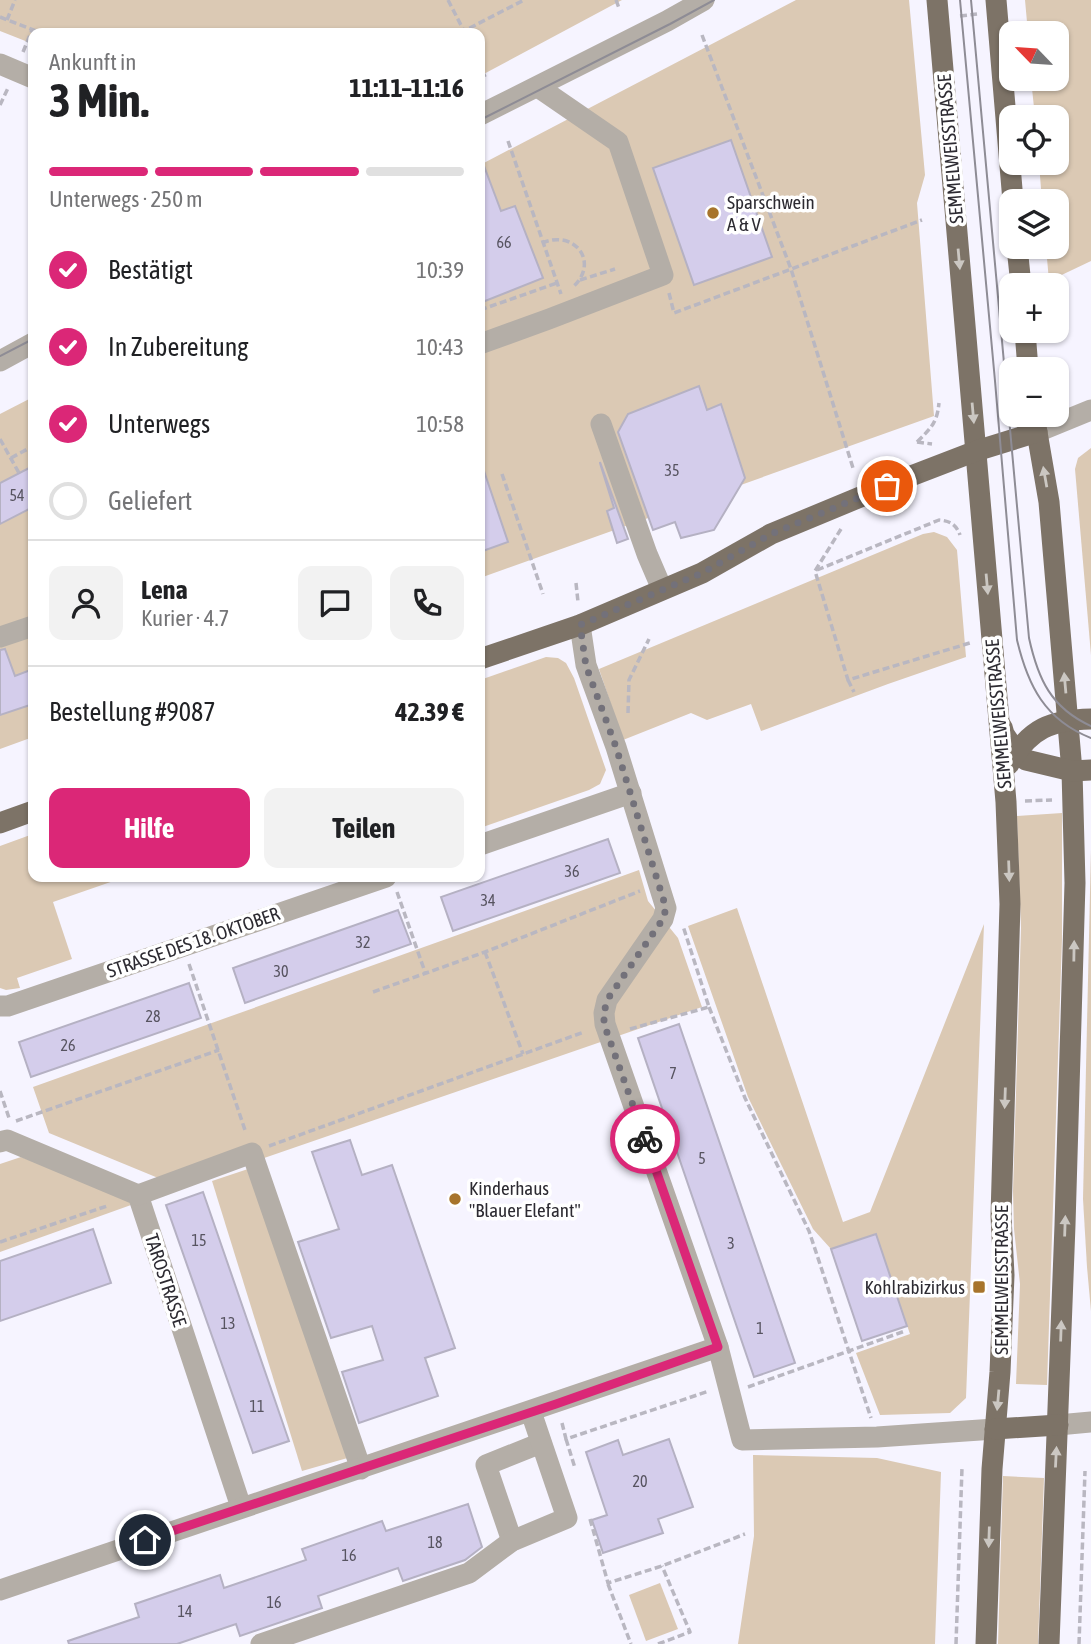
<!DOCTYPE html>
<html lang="de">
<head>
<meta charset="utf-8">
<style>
  body { margin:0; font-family:"Asap Condensed",sans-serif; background:#f2f2f2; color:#202124; height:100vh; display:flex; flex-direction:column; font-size:26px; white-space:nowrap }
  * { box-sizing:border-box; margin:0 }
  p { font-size:23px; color:#757577 }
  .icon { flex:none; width:38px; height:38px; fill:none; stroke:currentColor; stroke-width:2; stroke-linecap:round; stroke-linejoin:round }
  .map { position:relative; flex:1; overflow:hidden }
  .details { position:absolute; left:28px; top:28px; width:457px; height:854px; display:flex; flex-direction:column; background:#fff; border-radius:14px; box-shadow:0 2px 5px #0004 }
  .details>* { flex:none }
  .needle { width:46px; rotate:295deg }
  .buttons { position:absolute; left:999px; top:21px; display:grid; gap:14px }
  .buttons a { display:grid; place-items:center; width:70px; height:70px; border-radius:14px; background:#fff; box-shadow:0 2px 5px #0004; font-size:35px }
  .pin { position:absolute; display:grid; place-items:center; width:60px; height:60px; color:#fff; margin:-30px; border:4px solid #fff; border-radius:50%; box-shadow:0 2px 7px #0007 }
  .courier { position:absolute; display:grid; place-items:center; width:70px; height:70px; margin:-35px; border:5px solid #db2777; border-radius:50%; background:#fff; color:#222; box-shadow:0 2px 9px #0007 }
  .head em { font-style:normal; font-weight:700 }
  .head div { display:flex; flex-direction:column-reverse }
  .head { display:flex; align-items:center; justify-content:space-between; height:119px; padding:0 21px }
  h1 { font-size:46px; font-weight:700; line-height:52px }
  .bar { display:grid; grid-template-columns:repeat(4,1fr); gap:10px 7px; align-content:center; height:84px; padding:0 21px }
  .bar i { height:9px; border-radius:5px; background:#e0e0e0 }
  .bar .selected { background:#db2777 }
  .bar p { grid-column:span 4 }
  .line { display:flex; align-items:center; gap:18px; padding:0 21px; border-top:2px solid #e0e0e0 }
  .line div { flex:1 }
  .round { display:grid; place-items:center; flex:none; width:74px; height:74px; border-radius:14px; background:#f2f2f2 }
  ol { padding:0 21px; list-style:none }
  li { display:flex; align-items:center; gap:21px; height:77px }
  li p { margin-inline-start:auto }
  li .icon { padding:7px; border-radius:50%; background:#db2777; color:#fff; stroke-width:4 }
  li:last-child { color:#757577 }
  li i { width:38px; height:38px; border:4px solid #e0e0e0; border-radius:50% }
  .action { display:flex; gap:14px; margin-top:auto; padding:14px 21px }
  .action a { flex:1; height:80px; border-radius:14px; background:#db2777; color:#fff; font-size:28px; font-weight:700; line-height:80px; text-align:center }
  .action a+a { background:#f2f2f2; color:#202124 }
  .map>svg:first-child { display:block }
  .green { fill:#dbc9b4 }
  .building { fill:#d4cdeb; stroke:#b5b1c3; stroke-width:2 }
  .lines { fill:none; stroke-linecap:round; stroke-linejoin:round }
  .path { stroke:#b9b7c1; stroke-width:3.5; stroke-dasharray:7 3.5; stroke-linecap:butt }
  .minor { stroke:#b4aea7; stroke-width:21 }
  .major { stroke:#7d7367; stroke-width:21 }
  .tram { stroke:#8e8c95; stroke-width:2 }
  .oneway { fill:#cbc7c2 }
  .done { stroke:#73717a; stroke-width:7; stroke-dasharray:0 12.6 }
  .route { stroke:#db2777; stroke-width:9 }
  .poi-dot { fill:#a7742c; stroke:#fff; stroke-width:2.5 }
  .labels { text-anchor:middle; stroke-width:7; stroke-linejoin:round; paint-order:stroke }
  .number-label { font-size:16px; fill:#575460 }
  .street-label { font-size:19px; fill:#2d2b32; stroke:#fff }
  .poi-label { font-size:19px; fill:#2d2b32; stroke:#fff; text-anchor:start }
</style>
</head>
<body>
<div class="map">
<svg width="1091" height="1644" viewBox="0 0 1091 1644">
  <rect width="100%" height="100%" fill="#f6f4ff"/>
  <!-- green -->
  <g class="green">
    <path d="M0,0H622L480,76V33H33V44L0,31Z"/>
    <path d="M796,0H909L925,175L917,203L934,416L480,578V165Z"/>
    <path d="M1025,0H1091V261L1049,281L1046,247H1057V201H1042L1039,163H1057V117H1035L1031,79H1057V33H1028Z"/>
    <path d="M33,397V737L0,749V414Z"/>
    <path d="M1091,448V655L1075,469L1078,458Z"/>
    <path d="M934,532L947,537L957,550L966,657L888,684L761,731L751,704L707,720L691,713L623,740L599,669L923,534Z"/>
    <path d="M546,657L558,658L566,663L574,678L606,770L600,784L589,790L480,828V680Z"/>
    <path d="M1062,813V939L1047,1385L1016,1384L1020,1284L1014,1229L1013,1191L1021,928L1017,816Z"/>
    <path d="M33,834V877H125L53,902L72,959L17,978L20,988L6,990L0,988V846Z"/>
    <path d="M1091,849V1311L1087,1267L1083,1199Z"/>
    <path d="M639,870L648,901L678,938L702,1007L180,1187L49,1133L33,1087Z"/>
    <path d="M737,908L843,1222L870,1212L984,924L966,1398L950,1413L880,1415L856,1353L910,1334L876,1234L831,1249L813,1229L748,1097L688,926Z"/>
    <path d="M21,1157L129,1196L131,1205L0,1252V1164Z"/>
    <path d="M254,1167L351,1457L302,1471L212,1181Z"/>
    <path d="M753,1455L877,1458L941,1472L935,1644H738L754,1536Z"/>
    <path d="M1003,1476L1044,1478L1038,1644H998Z"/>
    <path d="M660,1583L678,1629L646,1641L629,1595Z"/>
  </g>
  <!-- building -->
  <g class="building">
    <path d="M731,140L772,257L694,285L653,168Z"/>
    <path d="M480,158H481L501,211L515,206L543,278L480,303Z"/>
    <path d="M699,386L707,410L721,404L745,478L714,530L681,538L675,522L653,530L618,432L628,414Z"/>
    <path d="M600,462L628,539L617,543L607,511L614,508L600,463Z"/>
    <path d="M33,466V507L0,524V483Z"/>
    <path d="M480,468H483L508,542L480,552Z"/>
    <path d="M5,649L15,676L33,669V704L0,715V650Z"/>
    <path d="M608,839L620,873L453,931L441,897Z"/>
    <path d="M398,910L411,944L245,1003L233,968Z"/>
    <path d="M189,983L201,1018L31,1077L19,1042Z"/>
    <path d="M679,1024L795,1363L754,1377L638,1038Z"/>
    <path d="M350,1140L362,1175L392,1165L455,1348L425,1358L438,1396L359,1423L342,1372L383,1360L372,1326L331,1338L298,1242L339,1229L312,1152Z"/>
    <path d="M203,1192L289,1441L253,1453L166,1205Z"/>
    <path d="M93,1229L111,1283L0,1321V1261Z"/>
    <path d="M876,1234L907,1326L862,1341L831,1249Z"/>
    <path d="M669,1439L693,1507L658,1519L663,1533L603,1553L592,1520L607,1515L586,1452L618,1440L623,1455Z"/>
    <path d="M468,1504L482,1547L465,1560L403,1581L398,1568L318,1596L322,1608L240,1636L236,1624L177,1644H69L68,1641L139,1617L135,1604L220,1575L224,1588L306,1560L302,1549L382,1521L386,1531Z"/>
  </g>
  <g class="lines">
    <!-- path -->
    <g class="path">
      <path d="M448,0L464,31"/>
      <path d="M616,0L619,8"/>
      <path d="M960,16L977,14"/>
      <path d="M0,17L41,33"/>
      <path d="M7,20L15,0"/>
      <path d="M460,33L524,0"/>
      <path d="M702,35L791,269L853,468"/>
      <path d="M23,52L32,30"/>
      <path d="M480,64L485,77"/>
      <path d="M0,105L8,88"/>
      <path d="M508,141L561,294"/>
      <path d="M542,243C575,229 599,262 574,286"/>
      <path d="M580,280L615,269"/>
      <path d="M669,293L674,313L922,220"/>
      <path d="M480,310L557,283"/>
      <path d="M0,439L19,473"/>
      <path d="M917,442L932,444"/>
      <path d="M917,442C931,428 937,423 939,403"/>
      <path d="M11,458L33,446"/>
      <path d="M502,474L543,594"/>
      <path d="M841,529L815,571L848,680L973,642"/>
      <path d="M817,570L939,520C950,521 956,524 960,535"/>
      <path d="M576,583L578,602"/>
      <path d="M848,680L854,692"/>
      <path d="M628,713L629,680L649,639"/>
      <path d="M1025,801L1052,800"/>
      <path d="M397,892L425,972"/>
      <path d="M485,952L523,1054"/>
      <path d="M189,964L246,1133"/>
      <path d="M373,992L485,952L640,891"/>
      <path d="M709,1007L745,1098L809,1231L871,1418"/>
      <path d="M630,1029L709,1007L683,926"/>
      <path d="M0,1091L9,1118"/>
      <path d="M16,1121L219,1050"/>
      <path d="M269,1146L584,1032"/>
      <path d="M0,1242L107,1206"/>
      <path d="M748,1387L905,1331"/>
      <path d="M562,1423L566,1439L709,1391"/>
      <path d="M566,1439L575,1468"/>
      <path d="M590,1519L608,1583L662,1566L745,1534"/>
      <path d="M608,1584L631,1644"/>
      <path d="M658,1644L690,1632L662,1566"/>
      <path d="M956,1644L962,1468"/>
      <path d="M1079,1644L1085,1471"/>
    </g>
    <!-- minor -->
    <g class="minor">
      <path d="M0,64L33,78"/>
      <path d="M480,115L667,21L704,0"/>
      <path d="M480,344L549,319L663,275L618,142L538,87"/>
      <path d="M0,361L33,343"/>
      <path d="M601,424L647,554L662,589"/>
      <path d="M1037,432L1091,410"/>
      <path d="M580,625L586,665L616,747L666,908L663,919L607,1000L604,1013L605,1024L718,1347L742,1440L877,1437L995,1429"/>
      <path d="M0,637L33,626"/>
      <path d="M480,845L631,793"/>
      <path d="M0,1006H8L386,877"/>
      <path d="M0,1142L7,1140L138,1195L241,1507"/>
      <path d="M138,1195L252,1153L361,1469"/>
      <path d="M1058,1425L1091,1422"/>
      <path d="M512,1541L486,1465L541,1443"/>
      <path d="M0,1590C239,1508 479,1430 718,1347"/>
      <path d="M261,1644L469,1573L512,1541L567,1518L531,1412"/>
    </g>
    <!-- major -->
    <g class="major">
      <path d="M937,0L1006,802L1010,904L1001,1216L1004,1275L1000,1372L992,1469L986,1644"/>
      <path d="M996,0L1013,201"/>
      <path d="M1017,247L1021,285"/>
      <path d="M1025,331L1028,369"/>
      <path d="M1034,415L1049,502L1072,771L1075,883L1065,1225L1049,1644"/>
      <path d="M480,659L580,625L702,573L771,534L911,476L976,451L1037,432"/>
      <path d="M1002,727L1004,734L1016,752L1026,760L1072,771L1091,770"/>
      <path d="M1009,764C1030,728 1051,720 1091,719"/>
      <path d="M0,823L33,811"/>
      <path d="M995,1429L1058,1425"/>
    </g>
    <!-- tram -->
    <g class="tram">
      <path d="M960,0L995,381L1017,640C1028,686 1045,720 1091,738"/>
      <path d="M971,0L1029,638C1038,679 1051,708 1091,726"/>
      <path d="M480,120L670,24L714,0"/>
      <path d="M0,356L33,339"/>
    </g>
  </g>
  <!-- one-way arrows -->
  <defs><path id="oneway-solid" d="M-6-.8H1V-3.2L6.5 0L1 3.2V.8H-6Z" transform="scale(1.75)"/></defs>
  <g class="oneway">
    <use href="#oneway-solid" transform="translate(959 259) rotate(85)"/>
    <use href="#oneway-solid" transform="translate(973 413) rotate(85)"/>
    <use href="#oneway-solid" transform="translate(1045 477) rotate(-100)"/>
    <use href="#oneway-solid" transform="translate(987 584) rotate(85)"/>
    <use href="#oneway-solid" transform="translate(1065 683) rotate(-95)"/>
    <use href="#oneway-solid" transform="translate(1009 871) rotate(88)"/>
    <use href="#oneway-solid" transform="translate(1074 951) rotate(-89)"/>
    <use href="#oneway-solid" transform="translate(1005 1098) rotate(92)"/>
    <use href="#oneway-solid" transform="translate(1065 1226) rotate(-88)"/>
    <use href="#oneway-solid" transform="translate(1061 1331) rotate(-88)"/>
    <use href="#oneway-solid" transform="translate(998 1400) rotate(95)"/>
    <use href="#oneway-solid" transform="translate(1056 1457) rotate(-87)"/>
    <use href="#oneway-solid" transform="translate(989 1537) rotate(92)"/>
  </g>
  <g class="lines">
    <!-- done -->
    <path class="done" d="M645,1139L604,1024V1013L607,1000L663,919L666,908L616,747L586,666L580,625L702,573L771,534L887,486"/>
    <!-- route -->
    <path class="route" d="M145,1540L556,1404L718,1347L645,1139"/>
  </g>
  <!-- markers -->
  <g class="poi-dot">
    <circle cx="713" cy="213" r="7"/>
    <circle cx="455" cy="1199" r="7"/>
    <rect x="972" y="1280" width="14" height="14" rx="3.5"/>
  </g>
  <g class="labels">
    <!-- number labels -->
    <g class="number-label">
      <text x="504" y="248">66</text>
      <text x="672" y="476">35</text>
      <text x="17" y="501">54</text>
      <text x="572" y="877">36</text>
      <text x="488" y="906">34</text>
      <text x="363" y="948">32</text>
      <text x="281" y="977">30</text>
      <text x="153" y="1022">28</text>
      <text x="68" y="1051">26</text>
      <text x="673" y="1079">7</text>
      <text x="702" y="1164">5</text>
      <text x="199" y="1246">15</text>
      <text x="731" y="1249">3</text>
      <text x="228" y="1329">13</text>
      <text x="760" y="1334">1</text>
      <text x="257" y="1412">11</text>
      <text x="640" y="1487">20</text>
      <text x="435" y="1548">18</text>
      <text x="349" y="1561">16</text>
      <text x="274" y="1608">16</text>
      <text x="185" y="1617">14</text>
    </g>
    <!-- street labels -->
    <g class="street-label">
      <text transform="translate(950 149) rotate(-95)" y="7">SEMMELWEISSTRASSE</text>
      <text transform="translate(998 714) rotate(-95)" y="7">SEMMELWEISSTRASSE</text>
      <text transform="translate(193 942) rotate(-19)" y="7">STRASSE DES 18. OKTOBER</text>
      <text transform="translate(166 1280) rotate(72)" y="7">TAROSTRASSE</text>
      <text transform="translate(1001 1280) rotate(-90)" y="7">SEMMELWEISSTRASSE</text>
    </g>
    <!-- poi labels -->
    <g class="poi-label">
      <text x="727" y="209">Sparschwein<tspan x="727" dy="22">A &amp; V</tspan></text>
      <text x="469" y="1195">Kinderhaus<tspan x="469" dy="22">"Blauer Elefant"</tspan></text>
      <text x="965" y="1294" text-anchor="end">Kohlrabizirkus</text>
    </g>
  </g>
</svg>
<div class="buttons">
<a><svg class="needle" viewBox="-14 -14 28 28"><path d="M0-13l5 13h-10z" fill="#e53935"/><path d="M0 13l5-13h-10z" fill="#757577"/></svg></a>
<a><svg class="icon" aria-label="locate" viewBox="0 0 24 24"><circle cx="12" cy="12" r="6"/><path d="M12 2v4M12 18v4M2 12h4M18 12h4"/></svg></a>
<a><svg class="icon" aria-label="layers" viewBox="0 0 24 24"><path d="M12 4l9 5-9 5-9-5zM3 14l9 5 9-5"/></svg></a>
<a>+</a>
<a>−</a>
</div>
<div class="pin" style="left:887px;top:486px;background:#ea580c"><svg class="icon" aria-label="bag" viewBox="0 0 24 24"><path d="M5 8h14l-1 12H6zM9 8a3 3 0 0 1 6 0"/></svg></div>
<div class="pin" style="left:145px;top:1540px;background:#1f2937"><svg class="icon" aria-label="home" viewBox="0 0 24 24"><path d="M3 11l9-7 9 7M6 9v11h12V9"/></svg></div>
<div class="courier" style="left:645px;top:1139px"><svg class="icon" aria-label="bike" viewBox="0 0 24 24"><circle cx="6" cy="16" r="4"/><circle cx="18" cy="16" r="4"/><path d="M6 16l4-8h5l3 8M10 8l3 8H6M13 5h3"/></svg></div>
<section class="details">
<div class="head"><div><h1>3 Min.</h1><p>Ankunft in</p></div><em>11:11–11:16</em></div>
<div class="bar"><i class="selected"></i><i class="selected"></i><i class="selected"></i><i></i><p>Unterwegs · 250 m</p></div>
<ol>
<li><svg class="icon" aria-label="check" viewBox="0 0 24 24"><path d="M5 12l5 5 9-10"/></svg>Bestätigt<p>10:39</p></li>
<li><svg class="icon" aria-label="check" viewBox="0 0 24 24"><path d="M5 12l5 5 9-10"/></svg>In Zubereitung<p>10:43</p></li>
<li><svg class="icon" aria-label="check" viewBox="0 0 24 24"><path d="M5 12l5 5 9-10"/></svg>Unterwegs<p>10:58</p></li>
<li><i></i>Geliefert</li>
</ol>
<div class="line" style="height:126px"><a class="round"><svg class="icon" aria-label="person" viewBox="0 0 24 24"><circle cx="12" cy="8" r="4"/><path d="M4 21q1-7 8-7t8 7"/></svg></a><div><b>Lena</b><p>Kurier · 4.7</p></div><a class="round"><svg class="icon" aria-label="chat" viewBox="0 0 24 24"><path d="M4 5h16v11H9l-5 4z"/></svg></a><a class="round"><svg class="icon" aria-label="phone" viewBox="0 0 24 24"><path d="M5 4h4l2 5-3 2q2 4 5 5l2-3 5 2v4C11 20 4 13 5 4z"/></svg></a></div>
<div class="line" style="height:91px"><div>Bestellung #9087</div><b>42.39 €</b></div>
<div class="action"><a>Hilfe</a><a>Teilen</a></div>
</section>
</div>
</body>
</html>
